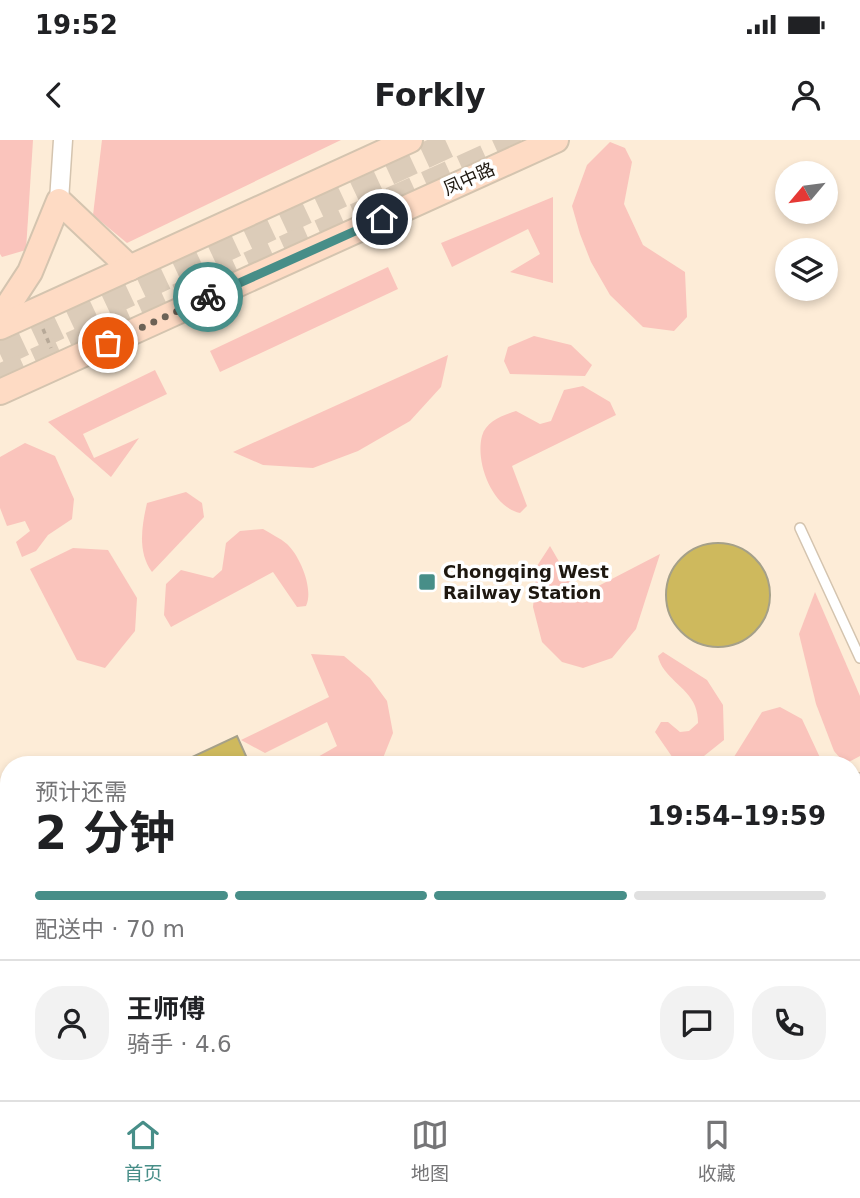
<!DOCTYPE html>
<html lang="zh">
<head>
<meta charset="utf-8">
<style>
  body { margin:0; font-family:"DejaVu Sans","Noto Sans SC",sans-serif; background:#f2f2f2; color:#202124; height:100vh; display:flex; flex-direction:column; font-size:26px; white-space:nowrap }
  * { box-sizing:border-box; margin:0 }
  p { font-size:23px; color:#757577 }
  .icon { flex:none; width:38px; height:38px; fill:none; stroke:currentColor; stroke-width:2; stroke-linecap:round; stroke-linejoin:round }
  .map { position:relative; flex:1; overflow:hidden }
  .panel { position:absolute; left:0px; top:616px; width:861px; height:345px; display:flex; flex-direction:column; background:#fff; border-radius:28px 28px 0 0; box-shadow:0 4px 10px #0003 }
  .panel>* { flex:none }
  .needle { width:46px; rotate:241deg }
  .tools { position:absolute; left:775px; top:21px; display:grid; gap:14px }
  .tools a { display:grid; place-items:center; width:63px; height:63px; border-radius:50%; background:#fff; box-shadow:0 4px 10px #0003; font-size:35px }
  .pin { position:absolute; display:grid; place-items:center; width:60px; height:60px; color:#fff; margin:-30px; border:4px solid #fff; border-radius:50%; box-shadow:0 2px 7px #0007 }
  .courier { position:absolute; display:grid; place-items:center; width:70px; height:70px; margin:-35px; border:5px solid #478e88; border-radius:50%; background:#fff; color:#222; box-shadow:0 2px 9px #0007 }
  .head em { font-style:normal; font-weight:700 }
  .head div { display:flex; flex-direction:column-reverse }
  .head { display:flex; align-items:center; justify-content:space-between; height:119px; padding:0 35px }
  h1 { font-size:46px; font-weight:700; line-height:52px }
  .bar { display:grid; grid-template-columns:repeat(4,1fr); gap:10px 7px; align-content:center; height:84px; padding:0 35px }
  .bar i { height:9px; border-radius:5px; background:#e0e0e0 }
  .bar .selected { background:#478e88 }
  .bar p { grid-column:span 4 }
  .line { display:flex; align-items:center; gap:18px; padding:0 35px; border-top:2px solid #e0e0e0 }
  .line div { flex:1 }
  .round { display:grid; place-items:center; flex:none; width:74px; height:74px; border-radius:28px; background:#f2f2f2 }
  .status { display:flex; justify-content:space-between; align-items:center; height:49px; padding:0 35px; background:#fff; direction:ltr }
  .status svg { height:19px; fill:currentColor }
  header { display:flex; justify-content:space-between; align-items:center; height:91px; padding:0 35px; background:#fff; font-size:32px; font-weight:700 }
  .tab-bar { display:flex; justify-content:space-around; align-items:center; height:98px; border-top:2px solid #e0e0e0; background:#fff; font-size:19px; color:#757577 }
  .tab-bar a { display:grid; justify-items:center; gap:4px }
  .tab-bar .selected { color:#478e88 }
  .map>svg:first-child { display:block }
  .built { fill:#f4dec3 }
  .green { fill:#fac4bc }
  .building { fill:#ceb95d; stroke:#a5a089; stroke-width:2 }
  .lines { fill:none; stroke-linecap:round; stroke-linejoin:round }
  .primary-tunnel { stroke:#dcccb9; stroke-width:26; stroke-dasharray:26 13; stroke-linecap:butt }
  .service-casing { stroke:#d4c4af; stroke-width:12 }
  .minor-casing { stroke:#d4c4af; stroke-width:21 }
  .secondary-casing { stroke:#d4c4af; stroke-width:28 }
  .path { stroke:#b7a998; stroke-width:3.5; stroke-dasharray:5 5; stroke-linecap:butt }
  .service { stroke:#fff; stroke-width:9 }
  .minor { stroke:#fff; stroke-width:18 }
  .secondary { stroke:#fedbc4; stroke-width:24 }
  .done { stroke:#6c6256; stroke-width:7; stroke-dasharray:0 12.6 }
  .route { stroke:#478e88; stroke-width:9 }
  .poi-dot { fill:#478e88; stroke:#fff; stroke-width:2.5 }
  .labels { text-anchor:middle; stroke-width:7; stroke-linejoin:round; paint-order:stroke }
  .street-label { font-size:18px; fill:#1e1810; stroke:#fff }
  .poi-label { font-size:18px; font-weight:bold; fill:#1e1810; stroke:#fff; text-anchor:start }
</style>
</head>
<body>
<div class="status"><b>19:52</b><svg viewBox="0 0 49 12"><path d="M0 12V9h3v3zM5 12V6h3v6zM10 12V3h3v9zM15 12V0h3v12zM26 1h20v11H26zM47 4h2v5h-2z"/></svg></div>
<header><svg class="icon" aria-label="back" viewBox="0 0 24 24"><path d="M15 5l-7 7 7 7"/></svg>Forkly<svg class="icon" aria-label="person" viewBox="0 0 24 24"><circle cx="12" cy="8" r="4"/><path d="M4 21q1-7 8-7t8 7"/></svg></header>
<div class="map">
<svg width="860" height="960" viewBox="0 0 860 960">
  <rect width="100%" height="100%" fill="#fdecd7"/>
  <!-- built -->
  <path class="built" d="M860,927V960H787L805,952H852V931Z"/>
  <!-- green -->
  <g class="green">
    <path d="M0,0H33L26,110L2,117L0,114Z"/>
    <path d="M102,0H341L127,103L93,75Z"/>
    <path d="M610,2L625,8L632,22L624,64L643,105L685,132L687,177L674,191L643,187L610,155L591,122L580,94L572,66L587,25Z"/>
    <path d="M553,57V143L510,132L540,114L528,89L452,127L441,103Z"/>
    <path d="M388,127L398,149L220,232L210,211Z"/>
    <path d="M534,196L571,205L592,225L585,236L510,234L504,221L508,207Z"/>
    <path d="M448,215L441,247L410,281L358,311L313,328L263,325L233,312Z"/>
    <path d="M155,230L167,254L83,294L94,318L139,298L111,337L48,282Z"/>
    <path d="M583,246L610,262L616,275L512,326L527,366L520,373C492,367 475,322 482,296C486,281 503,275 516,271L540,284L551,281L564,250Z"/>
    <path d="M25,303L55,316L74,359L72,379L48,395L36,411L22,417L16,402L30,391L25,381L7,386L0,368V317Z"/>
    <path d="M186,352L202,363L204,377L152,432C137,412 142,385 147,363Z"/>
    <path d="M263,389C271,394 280,398 287,404C300,416 314,449 306,466L297,467L273,432L171,487L164,475L166,444L181,430L213,438L222,430L226,403L240,391Z"/>
    <path d="M550,406L579,456L660,414L636,489L612,518L583,528L562,522L542,502L533,467L537,426Z"/>
    <path d="M73,408L108,410L137,458L135,491L105,528L77,520L30,429Z"/>
    <path d="M815,452L860,556V616L845,624L834,611L816,564L799,494Z"/>
    <path d="M663,512L707,540L723,565L724,600L699,620L675,621L655,592L661,582H668L680,592L689,591L698,583C698,577 697,571 695,566C687,546 662,537 658,516Z"/>
    <path d="M311,514L344,516L370,538L387,561L393,593L383,618L371,625H315L309,622L337,606L327,582L265,613L241,600L329,557Z"/>
    <path d="M780,567L802,579L823,624L729,625L762,572Z"/>
  </g>
  <!-- building -->
  <g class="building">
    <circle cx="718" cy="455" r="52"/>
    <path d="M237,596L250,625H175Z"/>
  </g>
  <g class="lines">
    <!-- primary-tunnel -->
    <g class="primary-tunnel">
      <path d="M0,214L458,0"/>
      <path d="M0,237L524,0"/>
    </g>
    <!-- service casing -->
    <g class="service-casing">
      <g id="service">
        <path d="M800,388L860,518"/>
        <path d="M852,642L860,638"/>
        <path d="M0,876L9,872"/>
        <path d="M161,960L178,952"/>
      </g>
    </g>
    <!-- minor casing -->
    <g class="minor-casing">
      <path id="minor" d="M59,61L63,0"/>
    </g>
    <!-- secondary casing -->
    <g class="secondary-casing">
      <g id="secondary">
        <path d="M0,178L30,132L59,61L130,128"/>
        <path d="M0,187L410,0"/>
        <path d="M0,252L556,0"/>
      </g>
    </g>
    <!-- path -->
    <g class="path">
      <path d="M43,189L51,208"/>
      <path d="M139,960L150,955"/>
    </g>
    <!-- service -->
    <use href="#service" class="service"/>
    <!-- minor -->
    <use href="#minor" class="minor"/>
    <!-- secondary -->
    <use href="#secondary" class="secondary"/>
  </g>
  <g class="lines">
    <!-- done -->
    <path class="done" d="M108,203L208,157"/>
    <!-- route -->
    <path class="route" d="M208,157L382,79"/>
  </g>
  <!-- markers -->
  <rect class="poi-dot" x="418" y="433" width="18" height="18" rx="3.5"/>
  <g class="labels">
    <!-- street labels -->
    <g class="street-label">
      <text transform="translate(469 39) rotate(-24)" y="6">凤中路</text>
    </g>
    <!-- poi labels -->
    <g class="poi-label">
      <text x="443" y="438">Chongqing West<tspan x="443" dy="21">Railway Station</tspan></text>
    </g>
  </g>
</svg>
<div class="tools">
<a><svg class="needle" viewBox="-14 -14 28 28"><path d="M0-13l5 13h-10z" fill="#e53935"/><path d="M0 13l5-13h-10z" fill="#757577"/></svg></a>
<a><svg class="icon" aria-label="layers" viewBox="0 0 24 24"><path d="M12 4l9 5-9 5-9-5zM3 14l9 5 9-5"/></svg></a>
</div>
<div class="pin" style="left:108px;top:203px;background:#ea580c"><svg class="icon" aria-label="bag" viewBox="0 0 24 24"><path d="M5 8h14l-1 12H6zM9 8a3 3 0 0 1 6 0"/></svg></div>
<div class="pin" style="left:382px;top:79px;background:#1f2937"><svg class="icon" aria-label="home" viewBox="0 0 24 24"><path d="M3 11l9-7 9 7M6 9v11h12V9"/></svg></div>
<div class="courier" style="left:208px;top:157px"><svg class="icon" aria-label="bike" viewBox="0 0 24 24"><circle cx="6" cy="16" r="4"/><circle cx="18" cy="16" r="4"/><path d="M6 16l4-8h5l3 8M10 8l3 8H6M13 5h3"/></svg></div>
<section class="panel">
<div class="head"><div><h1>2 分钟</h1><p>预计还需</p></div><em>19:54–19:59</em></div>
<div class="bar"><i class="selected"></i><i class="selected"></i><i class="selected"></i><i></i><p>配送中 · 70 m</p></div>
<div class="line" style="height:126px"><a class="round"><svg class="icon" aria-label="person" viewBox="0 0 24 24"><circle cx="12" cy="8" r="4"/><path d="M4 21q1-7 8-7t8 7"/></svg></a><div><b>王师傅</b><p>骑手 · 4.6</p></div><a class="round"><svg class="icon" aria-label="chat" viewBox="0 0 24 24"><path d="M4 5h16v11H9l-5 4z"/></svg></a><a class="round"><svg class="icon" aria-label="phone" viewBox="0 0 24 24"><path d="M5 4h4l2 5-3 2q2 4 5 5l2-3 5 2v4C11 20 4 13 5 4z"/></svg></a></div>
</section>
</div>
<nav class="tab-bar">
<a class="selected"><svg class="icon" aria-label="home" viewBox="0 0 24 24"><path d="M3 11l9-7 9 7M6 9v11h12V9"/></svg>首页</a>
<a><svg class="icon" aria-label="map" viewBox="0 0 24 24"><path d="M3 6l6-2 6 2 6-2v14l-6 2-6-2-6 2zM9 4v14M15 6v14"/></svg>地图</a>
<a><svg class="icon" aria-label="saved" viewBox="0 0 24 24"><path d="M7 4h10v16l-5-4-5 4z"/></svg>收藏</a>
</nav>
</body>
</html>
